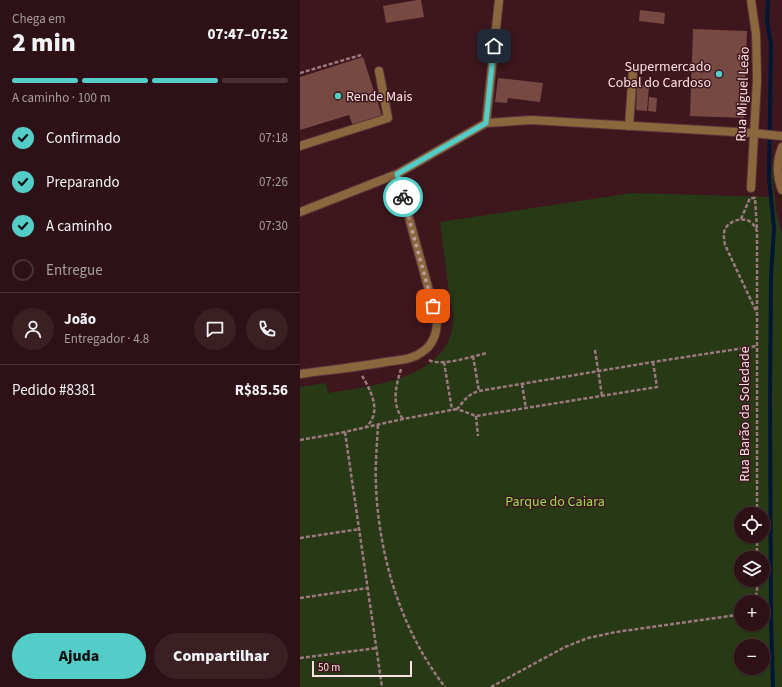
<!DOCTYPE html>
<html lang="pt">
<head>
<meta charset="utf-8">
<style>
  body { margin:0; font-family:"Source Sans 3",sans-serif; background:#3a1f23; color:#f1f3f6; height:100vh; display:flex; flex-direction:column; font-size:15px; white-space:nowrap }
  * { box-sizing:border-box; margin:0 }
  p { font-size:13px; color:#a79da1 }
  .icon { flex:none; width:22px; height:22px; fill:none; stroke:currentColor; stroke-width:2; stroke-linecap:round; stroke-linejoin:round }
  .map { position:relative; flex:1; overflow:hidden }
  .panel { display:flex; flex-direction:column; background:#2e1116; width:300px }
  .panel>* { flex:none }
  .buttons { position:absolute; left:434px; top:507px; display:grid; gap:8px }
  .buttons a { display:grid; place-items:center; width:36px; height:36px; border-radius:50%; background:#2e1116; box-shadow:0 1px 3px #0004,0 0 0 1px #493135; font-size:20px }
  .scale { position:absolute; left:12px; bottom:10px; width:100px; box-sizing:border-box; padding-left:4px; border:2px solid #fce0e3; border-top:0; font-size:11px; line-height:14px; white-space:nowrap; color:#fce0e3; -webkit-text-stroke:3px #3e171e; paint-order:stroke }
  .pin { position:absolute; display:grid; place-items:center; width:34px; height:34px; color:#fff; margin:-17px; border-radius:8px; box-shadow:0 2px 6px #0006 }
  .courier { position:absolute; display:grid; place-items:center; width:40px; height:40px; margin:-20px; border:3px solid #54cdc8; border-radius:50%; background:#fff; color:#222; box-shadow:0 1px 5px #0007 }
  .overview em { font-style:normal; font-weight:800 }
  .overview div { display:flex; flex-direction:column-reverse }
  .overview { display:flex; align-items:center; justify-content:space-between; height:68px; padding:0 12px }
  h1 { font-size:26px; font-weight:800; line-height:30px }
  .bar { display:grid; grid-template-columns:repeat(4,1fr); gap:6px 4px; align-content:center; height:48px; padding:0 12px }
  .bar i { height:5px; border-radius:3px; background:#493135 }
  .bar .active { background:#54cdc8 }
  .bar p { grid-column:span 4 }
  .line { display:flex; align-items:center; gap:10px; padding:0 12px; border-top:1px solid #493135 }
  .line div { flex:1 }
  .round { display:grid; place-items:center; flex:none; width:42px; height:42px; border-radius:21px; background:#3a1f23 }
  ol { padding:0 12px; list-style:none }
  li { display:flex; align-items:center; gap:12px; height:44px }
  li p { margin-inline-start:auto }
  li .icon { padding:4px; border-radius:50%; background:#54cdc8; color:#111; stroke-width:4 }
  li:last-child { color:#a79da1 }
  li i { width:22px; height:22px; border:2px solid #493135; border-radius:50% }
  .button { display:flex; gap:8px; margin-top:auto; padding:8px 12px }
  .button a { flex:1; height:46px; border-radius:24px; background:#54cdc8; color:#111; font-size:16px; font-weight:800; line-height:46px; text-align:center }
  .button a+a { background:#3a1f23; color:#f1f3f6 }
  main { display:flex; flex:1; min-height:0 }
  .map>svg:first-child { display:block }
  .green { fill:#283916; fill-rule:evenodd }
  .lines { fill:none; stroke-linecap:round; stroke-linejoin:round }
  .stream { stroke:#001733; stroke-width:4 }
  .building { fill:#764a42 }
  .minor-casing { stroke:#59333a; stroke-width:10 }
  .path { stroke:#9b797e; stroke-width:2.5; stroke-dasharray:4 2; stroke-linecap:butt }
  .minor { stroke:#8a673c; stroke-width:8 }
  .done { stroke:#ba9a9e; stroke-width:4; stroke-dasharray:0 7.2 }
  .route { stroke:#54cdc8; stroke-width:5 }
  .poi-dot { fill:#54cdc8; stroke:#3e171e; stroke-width:1.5 }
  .labels { text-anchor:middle; stroke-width:3; stroke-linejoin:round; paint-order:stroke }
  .poi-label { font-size:14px; fill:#fce0e3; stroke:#3e171e; text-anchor:end }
  .street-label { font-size:14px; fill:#fce0e3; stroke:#3e171e }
  .park-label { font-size:14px; fill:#98df47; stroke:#3e171e }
</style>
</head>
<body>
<main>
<section class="panel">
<div class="overview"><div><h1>2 min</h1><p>Chega em</p></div><em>07:47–07:52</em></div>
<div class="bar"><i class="active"></i><i class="active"></i><i class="active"></i><i></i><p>A caminho · 100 m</p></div>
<ol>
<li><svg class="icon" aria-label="check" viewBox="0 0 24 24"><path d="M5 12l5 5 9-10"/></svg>Confirmado<p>07:18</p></li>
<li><svg class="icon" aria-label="check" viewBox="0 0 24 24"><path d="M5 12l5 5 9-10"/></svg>Preparando<p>07:26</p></li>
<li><svg class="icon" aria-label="check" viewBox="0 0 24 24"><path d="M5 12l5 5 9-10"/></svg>A caminho<p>07:30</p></li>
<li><i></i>Entregue</li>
</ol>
<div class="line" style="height:72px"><a class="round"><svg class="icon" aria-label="person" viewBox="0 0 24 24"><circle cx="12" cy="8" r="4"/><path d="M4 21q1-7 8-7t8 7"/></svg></a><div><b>João</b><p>Entregador · 4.8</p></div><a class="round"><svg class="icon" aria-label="chat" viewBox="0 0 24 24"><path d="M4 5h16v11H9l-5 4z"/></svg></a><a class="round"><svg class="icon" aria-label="phone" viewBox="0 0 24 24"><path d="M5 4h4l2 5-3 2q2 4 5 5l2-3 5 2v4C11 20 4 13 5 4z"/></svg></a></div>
<div class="line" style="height:52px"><div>Pedido #8381</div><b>R$85.56</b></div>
<div class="button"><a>Ajuda</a><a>Compartilhar</a></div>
</section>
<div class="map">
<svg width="482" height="687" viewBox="0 0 482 687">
  <rect width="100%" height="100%" fill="#3e171e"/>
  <!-- green -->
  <path class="green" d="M470,149L476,211L482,234V687H0V387L26,383L28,393C71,386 149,379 153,322C154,312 150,301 149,291C146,268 143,245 140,222L332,193L471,197L469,177ZM441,514H463V536H441ZM441,558H463V580H441ZM441,602H463V624H441ZM441,646H463V668H441Z"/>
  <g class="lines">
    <!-- stream -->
    <path class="stream" d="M468,0L467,21L471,44L469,177L474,228L471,277L470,397L471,618L473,687"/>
  </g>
  <!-- building -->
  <g class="building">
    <path d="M117,0H121L124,17L86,23L83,6Z"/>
    <path d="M340,10L365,13L364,24L339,21Z"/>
    <path d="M393,29L447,31L444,118L390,116Z"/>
    <path d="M63,57L82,116L53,126L49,115L0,130V77Z"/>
    <path d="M198,78L243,83L240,102L208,98L207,103L195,102Z"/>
    <path d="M337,85L349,86L347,111L336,110Z"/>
    <path d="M349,97L357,98L356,112L348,111Z"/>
  </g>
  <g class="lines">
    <!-- minor casing -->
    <g class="minor-casing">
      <g id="minor">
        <path d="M186,123L199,0"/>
        <path d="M329,126L333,70"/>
        <path d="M0,146L88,118L79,71"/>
        <path d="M482,147C476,162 476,175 482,190"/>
        <path d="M451,188L457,80L456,34L451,0"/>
        <path d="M0,212L97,174L186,123L231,120L453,133L482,136"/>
        <path d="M0,374C29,370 58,367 86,362C98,360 112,360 122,352C133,345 137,333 137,320L97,174"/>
      </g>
    </g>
    <!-- path -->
    <g class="path">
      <path d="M0,73L61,55"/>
      <path d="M441,219L450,198H455L457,230"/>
      <path d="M295,350L302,396"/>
      <path d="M173,356L179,391"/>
      <path d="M129,360C141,367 173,356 187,353"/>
      <path d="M144,362L152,410"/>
      <path d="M353,362L357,387L176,416L157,409C164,401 168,394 179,391L353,362L457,346"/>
      <path d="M101,369C96,386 91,404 103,419"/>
      <path d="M62,376C69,387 79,406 72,419C71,422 68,425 66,427"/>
      <path d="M222,384L226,409"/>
      <path d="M176,416L178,436"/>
      <path d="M78,425C77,445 75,465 76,486C79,557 101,630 145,687"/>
      <path d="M45,432L82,687"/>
      <path d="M0,440L40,433L103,419L157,409"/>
      <path d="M457,514V231C456,229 454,225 452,223C444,216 430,220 425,229C423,234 424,239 425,245L457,313"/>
      <path d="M0,538L60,529"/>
      <path d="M457,558V536"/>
      <path d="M0,598L68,588"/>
      <path d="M453,602L457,592V580"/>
      <path d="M0,658L77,648"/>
      <path d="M191,687L265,647L288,638L316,632L437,615L441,613"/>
    </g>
    <!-- minor -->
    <use href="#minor" class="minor"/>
  </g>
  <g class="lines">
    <!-- done -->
    <path class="done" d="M103,197L133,306"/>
    <!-- route -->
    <path class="route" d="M103,197L97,174L186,123L194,46"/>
  </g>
  <!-- markers -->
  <g class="poi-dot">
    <circle cx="419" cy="74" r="4"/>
    <circle cx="38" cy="96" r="4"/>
  </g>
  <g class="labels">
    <!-- poi labels -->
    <g class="poi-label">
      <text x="411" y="71">Supermercado<tspan x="411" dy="16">Cobal do Cardoso</tspan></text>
      <text x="46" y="101" text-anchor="start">Rende Mais</text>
    </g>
    <!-- street labels -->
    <g class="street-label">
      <text transform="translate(442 94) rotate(-88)" y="5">Rua Miguel Leão</text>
      <text transform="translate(444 414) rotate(-90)" y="5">Rua Barão da Soledade</text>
    </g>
    <!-- park labels -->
    <g class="park-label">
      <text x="255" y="506">Parque do Caiara</text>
    </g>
  </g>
</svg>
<div class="buttons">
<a><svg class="icon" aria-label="locate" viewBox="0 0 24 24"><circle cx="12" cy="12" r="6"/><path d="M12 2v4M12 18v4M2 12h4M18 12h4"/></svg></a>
<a><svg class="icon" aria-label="layers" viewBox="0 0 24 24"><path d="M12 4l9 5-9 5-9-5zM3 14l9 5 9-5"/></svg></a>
<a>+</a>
<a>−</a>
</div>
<div class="scale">50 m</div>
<div class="pin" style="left:133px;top:306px;background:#ea580c"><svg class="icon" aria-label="bag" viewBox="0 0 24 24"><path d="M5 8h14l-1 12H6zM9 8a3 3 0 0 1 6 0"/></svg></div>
<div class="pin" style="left:194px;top:46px;background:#1f2937"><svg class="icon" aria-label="home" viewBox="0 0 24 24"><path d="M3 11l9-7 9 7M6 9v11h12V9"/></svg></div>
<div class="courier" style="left:103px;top:197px"><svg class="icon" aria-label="bike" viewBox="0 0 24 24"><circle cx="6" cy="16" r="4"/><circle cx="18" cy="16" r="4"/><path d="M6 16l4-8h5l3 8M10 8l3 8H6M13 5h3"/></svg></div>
</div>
</main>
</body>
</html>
